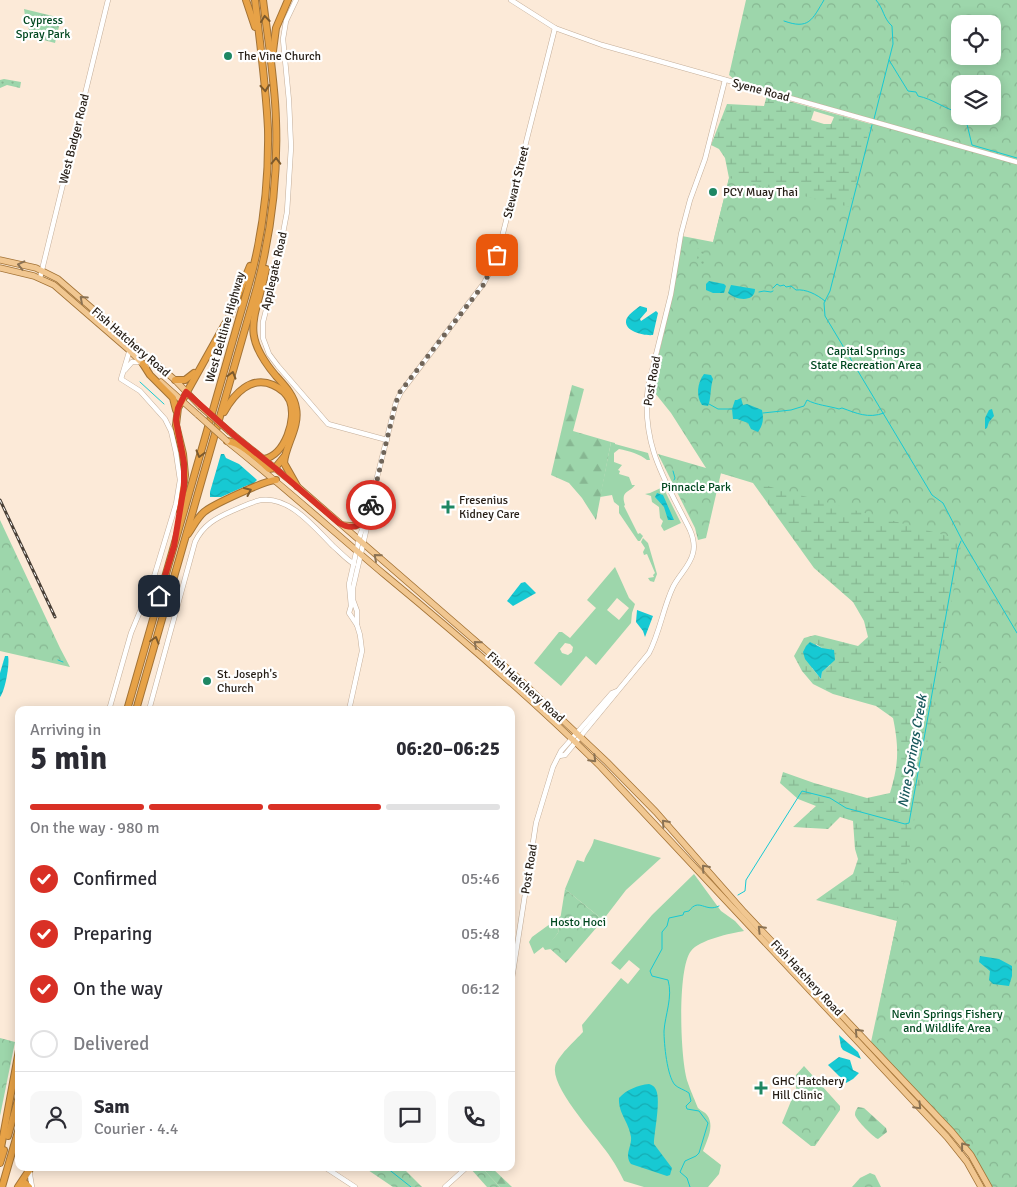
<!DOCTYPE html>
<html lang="en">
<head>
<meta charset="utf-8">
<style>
  body { margin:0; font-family:Signika,sans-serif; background:#f7f7f7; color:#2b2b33; height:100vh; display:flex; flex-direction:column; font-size:19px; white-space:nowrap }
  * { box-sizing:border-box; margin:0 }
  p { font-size:16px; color:#7c7c81 }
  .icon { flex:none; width:28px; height:28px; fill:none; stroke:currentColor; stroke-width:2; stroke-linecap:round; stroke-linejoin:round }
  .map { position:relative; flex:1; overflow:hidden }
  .sheet { position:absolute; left:15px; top:706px; width:500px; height:465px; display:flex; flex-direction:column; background:#fff; border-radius:10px; box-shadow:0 2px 12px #0003 }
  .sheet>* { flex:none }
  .fabs { position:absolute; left:951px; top:15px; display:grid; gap:10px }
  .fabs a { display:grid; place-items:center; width:50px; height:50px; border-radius:10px; background:#fff; box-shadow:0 2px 12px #0003; font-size:25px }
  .pin { position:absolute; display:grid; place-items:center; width:42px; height:42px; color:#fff; margin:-21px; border-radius:10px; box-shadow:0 2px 8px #0006 }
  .courier { position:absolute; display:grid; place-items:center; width:50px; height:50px; margin:-25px; border:4px solid #d93025; border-radius:50%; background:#fff; color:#222; box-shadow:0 1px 6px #0007 }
  .headline em { font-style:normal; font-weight:700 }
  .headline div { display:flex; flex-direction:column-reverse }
  .headline { display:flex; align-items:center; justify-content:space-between; height:85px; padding:0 15px }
  h1 { font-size:32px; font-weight:700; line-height:38px }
  .bar { display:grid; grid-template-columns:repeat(4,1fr); gap:8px 5px; align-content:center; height:60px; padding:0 15px }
  .bar i { height:6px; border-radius:4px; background:#e1e1e2 }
  .bar .selected { background:#d93025 }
  .bar p { grid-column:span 4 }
  .line { display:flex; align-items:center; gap:12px; padding:0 15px; border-top:1px solid #e1e1e2 }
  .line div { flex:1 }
  .round { display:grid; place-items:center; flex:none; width:52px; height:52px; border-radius:10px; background:#f7f7f7 }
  ol { padding:0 15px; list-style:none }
  li { display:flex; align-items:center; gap:15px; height:55px }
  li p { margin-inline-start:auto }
  li .icon { padding:5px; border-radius:50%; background:#d93025; color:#fff; stroke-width:4 }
  li:last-child { color:#7c7c81 }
  li i { width:28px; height:28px; border:2px solid #e1e1e2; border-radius:50% }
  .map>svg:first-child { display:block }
  .grass { fill:#9dd6ab; fill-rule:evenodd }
  .forest { fill:url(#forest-firs) }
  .wetland { fill:url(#wetland-marsh); fill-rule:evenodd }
  .park { fill:url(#park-crowns); fill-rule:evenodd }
  .garden { fill:url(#garden-dots) }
  .water { fill:url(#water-waves) }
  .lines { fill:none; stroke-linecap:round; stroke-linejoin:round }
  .stream { stroke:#17c9d3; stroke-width:1 }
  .minor-casing { stroke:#c4ae99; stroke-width:5.5 }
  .major-casing { stroke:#a37336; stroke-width:7 }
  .highway-casing { stroke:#a37336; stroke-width:8 }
  .minor { stroke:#fff; stroke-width:4.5 }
  .major { stroke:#f1c791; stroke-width:5.5 }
  .highway { stroke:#e7a247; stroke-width:6 }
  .rail-casing { stroke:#4a4037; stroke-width:3 }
  .rail { stroke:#fff; stroke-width:1; stroke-dasharray:4; stroke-linecap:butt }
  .major-bridge-casing { stroke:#a37336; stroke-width:7; stroke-linecap:butt }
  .major-bridge { stroke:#f1c791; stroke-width:5.5 }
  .oneway { stroke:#7c592c }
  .oneway2 { stroke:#8b7253 }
  .done { stroke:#706559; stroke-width:5; stroke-dasharray:0 9 }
  .route { stroke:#d93025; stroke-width:6 }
  .poi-dot { fill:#1e8763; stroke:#fff; stroke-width:2 }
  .labels { text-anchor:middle; stroke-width:4.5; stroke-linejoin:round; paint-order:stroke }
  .park-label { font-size:12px; fill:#004820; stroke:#fff }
  .poi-label { font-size:12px; fill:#251d15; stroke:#fff; text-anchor:start }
  .street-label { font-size:12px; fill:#251d15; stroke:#fff }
  .water-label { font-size:14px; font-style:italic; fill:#18585c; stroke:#fff }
</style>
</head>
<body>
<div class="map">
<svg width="1017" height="1187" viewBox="0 0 1017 1187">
  <defs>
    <pattern id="forest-firs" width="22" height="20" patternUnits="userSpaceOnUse" patternTransform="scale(1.25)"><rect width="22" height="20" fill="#9dd6ab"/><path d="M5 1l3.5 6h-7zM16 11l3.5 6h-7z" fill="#87b792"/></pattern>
    <pattern id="wetland-marsh" width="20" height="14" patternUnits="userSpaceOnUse" patternTransform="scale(1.25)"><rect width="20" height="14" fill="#9dd6ab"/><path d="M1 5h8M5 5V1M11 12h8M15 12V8" fill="none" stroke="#87b792"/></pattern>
    <pattern id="park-crowns" width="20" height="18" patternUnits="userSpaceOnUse" patternTransform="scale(1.25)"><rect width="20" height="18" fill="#9dd6ab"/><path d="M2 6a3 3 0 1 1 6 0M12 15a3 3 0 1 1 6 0" fill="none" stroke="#87b792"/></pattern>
    <pattern id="garden-dots" width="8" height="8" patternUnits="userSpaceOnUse" patternTransform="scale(1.25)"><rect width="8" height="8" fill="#9dd6ab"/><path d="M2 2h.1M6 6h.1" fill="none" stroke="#87b792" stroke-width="1.8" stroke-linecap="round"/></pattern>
    <pattern id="water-waves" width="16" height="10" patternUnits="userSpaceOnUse" patternTransform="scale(1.25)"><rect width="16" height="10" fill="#17c9d3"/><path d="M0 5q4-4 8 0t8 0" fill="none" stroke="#15acb4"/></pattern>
  </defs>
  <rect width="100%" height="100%" fill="#fcead8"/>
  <!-- grass -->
  <g class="grass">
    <path d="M611,442L615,443V444L648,453L650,460H647C640,454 629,451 619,449L614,453V462L622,465L618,470L620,471L619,474L629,477L632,485H635C630,493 620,490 625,505L624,506L638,534L640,533L643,536L640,541H638L619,513V506L614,502L612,495L600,497Z"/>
    <path d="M663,487L681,523L664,531L661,526L663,521L660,518L659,507L652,502L651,496L645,494L650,493Z"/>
    <path d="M643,538L648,543L657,574L654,582L650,581L648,578L654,577L653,575L655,573L647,554L644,555L643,552L645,548L641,542Z"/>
    <path d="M615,567L629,598L635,604L632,613L631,623L596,665L586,656L561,686L534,663L559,632H562L570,638L596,608L587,600ZM617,598L629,608L619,620L607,610ZM565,643L570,644L573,647L572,652L568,655L562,653L560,649Z"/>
    <path d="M594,839L661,858L626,890L603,920L565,889L577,860L584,862C586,853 592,849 594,839Z"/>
    <path d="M694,874L721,911L735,921L744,931C731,933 699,940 691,951C677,968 680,1062 688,1083C689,1087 697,1105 698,1108C701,1111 705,1112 707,1115C715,1126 707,1140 703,1151L721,1165L719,1174L708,1187H644L624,1181C620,1173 616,1165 611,1158C599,1139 552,1090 555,1068C556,1057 576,1040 583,1032L582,1025L621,978L628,984L640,969L629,960L620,970L611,963L652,915Z"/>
    <path d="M561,916L558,933L548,946L551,949L545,950L543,947L534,954L529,942L532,937Z"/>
  </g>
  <!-- forest -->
  <g class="forest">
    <path d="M572,385L584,389L573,431L611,442L596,520L582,498L569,483L551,475Z"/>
    <path d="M858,1107L864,1108L886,1128L887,1132L878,1139C873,1137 857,1121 855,1115C855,1111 856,1110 858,1107Z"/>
    <path d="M482,1168H492L512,1187H500Z"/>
  </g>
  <!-- wetland -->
  <path class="wetland" d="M767,95L928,140L1017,349V365L874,1031L897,921L816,900L853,874L858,859L855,849L853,821L840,817L828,829L793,827L816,806L798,799L780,783L783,772L814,783L867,798L890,793C899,764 899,747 893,718L876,706L833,694L813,684L802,671L794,656L804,638L815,635L858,646L868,637L864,621L853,602L814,568L753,483L707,469L705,275L729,178L725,158L719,149L711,145L727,104L764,106ZM814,111L834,117L831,124H824L811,120ZM816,644L822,648L830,665L822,672L821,679L812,668Z"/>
  <!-- park -->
  <g class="park">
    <path d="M746,0H1017V160L735,80L729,75ZM960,24H992V56H960ZM960,84H992V116H960Z"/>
    <path d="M24,9L61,18L55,43L32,37C28,28 25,19 24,9Z"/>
    <path d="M871,122L1017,164V1187H992L973,1154L871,1042L897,921L962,540L721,473L706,538L698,540L695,528L658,454L706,468L671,413L651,388L673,293L682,236L713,242L729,178L850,207Z"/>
    <path d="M0,520L60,648L70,667L0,651Z"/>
    <path d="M565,889L603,920L566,963L547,946L558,933Z"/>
    <path d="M0,1038L15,1042L0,1116Z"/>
    <path d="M804,1066L840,1106V1110L815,1146H811L782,1123L796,1089V1075Z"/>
    <path d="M365,1168H403L422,1187H393Z"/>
    <path d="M470,1168H482L500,1187H487Z"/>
    <path d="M870,1173L875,1175L881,1187H852L860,1178Z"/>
  </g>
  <!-- garden -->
  <g class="garden">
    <path d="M4,79L21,82L20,88L7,85L0,88V80Z"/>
    <path d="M698,248C706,251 707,262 701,269C697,266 696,253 698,248Z"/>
  </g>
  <!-- water -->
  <g class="water">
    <path d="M709,281L724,284L726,286L724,293H713L706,290V284Z"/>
    <path d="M731,285L755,289C755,303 735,300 728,293Z"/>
    <path d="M640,306L647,308V311L640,319L641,321L656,311L658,313L653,335C645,336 625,332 626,321C626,316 636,309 640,306Z"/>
    <path d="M704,374L711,375L713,379C710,388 711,400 708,406L702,405C696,396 697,383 704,374Z"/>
    <path d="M741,398L743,405L747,404L762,410C764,419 763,425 758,432L751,429L748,423L737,419H733L732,409L735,400H737Z"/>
    <path d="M992,409L994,416L989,422L987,428L985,429V418L989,410Z"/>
    <path d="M221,454H224L226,458L239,464L257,480L252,485H248L221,497H210V492Z"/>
    <path d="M657,493L663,495L674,520H668L664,507L655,497Z"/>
    <path d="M525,582L536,593L513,606L507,601L521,583Z"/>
    <path d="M637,610L653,616L645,637L643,631L636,622Z"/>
    <path d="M810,642L822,648L834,650L835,660L822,672L821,679L805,659L803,652L806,646Z"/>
    <path d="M5,656H8C10,664 5,691 0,697V673Z"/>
    <path d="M980,956L999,959L1012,966V976L1009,986L993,984L989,980L990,971L979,962Z"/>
    <path d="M839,1035L858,1052L861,1059L843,1050L841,1047Z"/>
    <path d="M839,1057L850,1060L853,1070L859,1073L853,1079L846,1083L828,1065Z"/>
    <path d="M649,1084C652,1085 654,1086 655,1088C662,1097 654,1132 654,1144L672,1168L670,1175L667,1176L631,1164C624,1154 632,1147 631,1137C629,1122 618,1113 619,1098C626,1090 638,1085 649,1084Z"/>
  </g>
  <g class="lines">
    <!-- stream -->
    <g class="stream">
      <path d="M784,21C809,30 812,20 824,0"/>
      <path d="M889,60L908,91L916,92L918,96C933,99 945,109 960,113"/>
      <path d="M965,116L972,145L1017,158"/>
      <path d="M874,119L893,44L892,26C883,18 884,9 876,0"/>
      <path d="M872,125L830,291L824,303L825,316L932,495L943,503L962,540L1017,633"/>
      <path d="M773,288L777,284L780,286L784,285L786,287L791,286L796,290C806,289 816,294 825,301"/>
      <path d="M759,292L764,291L771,292L773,291"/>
      <path d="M140,382L164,404"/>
      <path d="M709,404L718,409H732"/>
      <path d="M763,413L791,410L804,406L807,400C816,405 829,406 839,409L842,408C856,413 868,419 884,413"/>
      <path d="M673,471L675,478L674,480"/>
      <path d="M58,660L63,662"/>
      <path d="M738,895L745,891L746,880L802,791L830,798L846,808L905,824L909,823L958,548L961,541"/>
      <path d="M387,1168L411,1187"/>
      <path d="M690,1187L687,1178L680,1172L685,1161L696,1156L699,1153L708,1123L699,1111L687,1109L686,1106L691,1101L689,1093C685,1090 678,1088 675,1085C667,1076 664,1044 664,1031C665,1015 673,997 668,980L652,976L650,971L662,949V932L667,926L669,918L683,915L684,912L689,911C699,897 705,913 719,906"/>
    </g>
    <!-- minor casing -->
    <g class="minor-casing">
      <g id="minor">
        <path d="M296,0L286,21L283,39L289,101L291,147L287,212L275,275L263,322V338L269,354L278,366L328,424L387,440"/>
        <path d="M511,0L555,28L602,45L1017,162"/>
        <path d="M40,278L108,0"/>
        <path d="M125,370L132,362H141"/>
        <path d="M357,625L349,613L351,606L349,584L360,535L367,518"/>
        <path d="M109,710L131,633L153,580L176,504L180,480L176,453L171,431L165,419L140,391L121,379L130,349"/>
        <path d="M149,710L195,542C203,525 216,518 232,511C242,507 251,502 261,500C290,496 315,528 333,546C340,552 346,559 354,564"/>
        <path d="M349,710L362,651L360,635L357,625V611L353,600V588L367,527V517L396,402L401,392L484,283L495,262L502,237L555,28"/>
        <path d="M559,756L565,755L649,653C660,632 663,608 673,587C679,575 690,566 693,553C695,545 693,537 690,530C665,480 641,445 648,387L671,294L681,234L690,200L705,159L725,80"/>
        <path d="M511,985L536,823L553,767L561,751L612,693L617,691"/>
        <path d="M326,1168L355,1187"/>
        <path d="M29,1169L32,1187"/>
        <path d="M445,1187L466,1168"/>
      </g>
    </g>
    <!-- major casing -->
    <g class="major-casing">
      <g id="major">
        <path d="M0,260L36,268L58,279L175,380L200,406"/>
        <path d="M0,268L34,276L54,285L129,350L146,367"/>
        <path d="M161,382L198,415"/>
        <path d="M230,432L297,486L517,677L607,762L656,812L744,912L952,1132L971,1155L989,1187"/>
        <path d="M228,442C282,485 333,531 385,575C459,636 533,700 601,767L947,1137L967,1162L981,1187"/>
        <path d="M343,525L356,526L367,517"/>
      </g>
    </g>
    <!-- highway casing -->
    <g class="highway-casing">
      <g id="highway">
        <path d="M246,0L255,27"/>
        <path d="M273,51L276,28L288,0"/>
        <path d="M266,269C256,319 239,332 276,376C284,385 294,395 296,408C300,427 285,446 284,463L297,486"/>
        <path d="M143,364L150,375L173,398L176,410"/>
        <path d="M175,380H185L194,373"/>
        <path d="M224,412C234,394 251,375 273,385C280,388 287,394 290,401C297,419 285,455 264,459"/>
        <path d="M227,441C242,443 258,459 269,469L275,468L284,457"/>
        <path d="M180,511L185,475L183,454L176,425L178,408L230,315L250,266"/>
        <path d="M188,534C193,527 197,518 204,512C212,505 266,480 276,480"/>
        <path d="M127,710L249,284C263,234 269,182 268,129C266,86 260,43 255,0"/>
        <path d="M136,710L257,287C271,233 278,177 276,121C275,81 268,40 263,0"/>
        <path d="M8,1136L19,1096"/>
        <path d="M0,1153L19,1050"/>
        <path d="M0,1163L4,1150"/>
        <path d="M2,1187L19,1128"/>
        <path d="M18,1187L30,1169"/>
        <path d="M19,1187L25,1183L29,1187"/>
      </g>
    </g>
    <!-- minor -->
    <use href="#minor" class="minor"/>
    <!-- major -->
    <use href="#major" class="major"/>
    <!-- highway -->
    <use href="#highway" class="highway"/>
    <!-- rail casing -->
    <g class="rail-casing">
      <path id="rail" d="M0,500L55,617"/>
    </g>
    <!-- rail -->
    <use href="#rail" class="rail"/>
    <!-- major-bridge casing -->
    <g class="major-bridge-casing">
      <g id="major-bridge">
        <path d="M200,406L230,432"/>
        <path d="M198,415L227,441"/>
      </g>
    </g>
    <!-- major-bridge -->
    <use href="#major-bridge" class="major-bridge"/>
  </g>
  <!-- one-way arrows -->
  <defs><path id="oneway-chevron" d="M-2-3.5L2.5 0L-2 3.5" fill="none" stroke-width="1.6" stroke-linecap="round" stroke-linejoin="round" transform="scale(1.25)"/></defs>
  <g class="oneway">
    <use href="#oneway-chevron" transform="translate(265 19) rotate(-97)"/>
    <use href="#oneway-chevron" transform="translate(265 88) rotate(85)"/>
    <use href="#oneway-chevron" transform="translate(276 161) rotate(-89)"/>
    <use href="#oneway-chevron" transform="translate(232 375) rotate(-74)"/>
    <use href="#oneway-chevron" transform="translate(200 454) rotate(106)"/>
    <use href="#oneway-chevron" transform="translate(248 491) rotate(-24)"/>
    <use href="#oneway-chevron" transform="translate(155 640) rotate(-74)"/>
  </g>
  <g class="oneway2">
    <use href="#oneway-chevron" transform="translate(21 265) rotate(-167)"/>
    <use href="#oneway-chevron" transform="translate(83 299) rotate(-138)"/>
    <use href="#oneway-chevron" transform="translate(377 557) rotate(-139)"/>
    <use href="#oneway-chevron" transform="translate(477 644) rotate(-139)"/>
    <use href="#oneway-chevron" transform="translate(593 759) rotate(45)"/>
    <use href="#oneway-chevron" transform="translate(665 823) rotate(-132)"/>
    <use href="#oneway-chevron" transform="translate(705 868) rotate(-131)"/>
    <use href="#oneway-chevron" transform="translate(761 929) rotate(-134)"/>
    <use href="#oneway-chevron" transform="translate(858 1032) rotate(-133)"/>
    <use href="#oneway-chevron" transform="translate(918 1106) rotate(46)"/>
    <use href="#oneway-chevron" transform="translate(964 1146) rotate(-128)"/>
  </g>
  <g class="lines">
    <!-- done -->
    <path class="done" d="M371,505L396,402L400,392L484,284L497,255"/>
    <!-- route -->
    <path class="route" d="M159,596L174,546L184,486V463L176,420L178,408L186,392L235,436L275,468L339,523C357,533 366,522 371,505"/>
  </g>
  <!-- markers -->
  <g class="poi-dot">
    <circle cx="228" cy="56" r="5"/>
    <circle cx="713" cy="192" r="5"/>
    <path d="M445.5 499.5h5v5h5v5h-5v5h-5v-5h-5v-5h5z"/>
    <circle cx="207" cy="681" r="5"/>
    <path d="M758.5 1080.5h5v5h5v5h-5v5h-5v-5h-5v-5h5z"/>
  </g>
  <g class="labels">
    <!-- park labels -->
    <g class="park-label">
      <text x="43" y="24">Cypress<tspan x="43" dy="14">Spray Park</tspan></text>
      <text x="866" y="355">Capital Springs<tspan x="866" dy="14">State Recreation Area</tspan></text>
      <text x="696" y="491">Pinnacle Park</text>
      <text x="578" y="926">Hosto Hoci</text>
      <text x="947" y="1018">Nevin Springs Fishery<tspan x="947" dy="14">and Wildlife Area</tspan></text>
    </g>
    <!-- poi labels -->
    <g class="poi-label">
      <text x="238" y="60">The Vine Church</text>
      <text x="723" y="196">PCY Muay Thai</text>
      <text x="459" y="504">Fresenius<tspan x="459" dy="14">Kidney Care</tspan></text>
      <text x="217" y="678">St. Joseph's<tspan x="217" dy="14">Church</tspan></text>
      <text x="772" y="1085">GHC Hatchery<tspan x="772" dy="14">Hill Clinic</tspan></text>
    </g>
    <!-- street labels -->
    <g class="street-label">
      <text transform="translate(761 90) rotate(15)" y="4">Syene Road</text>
      <text transform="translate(74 139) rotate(-76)" y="4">West Badger Road</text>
      <text transform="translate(516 182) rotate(-76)" y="4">Stewart Street</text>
      <text transform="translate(274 271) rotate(-77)" y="4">Applegate Road</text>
      <text transform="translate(225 327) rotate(-74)" y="4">West Beltline Highway</text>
      <text transform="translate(131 342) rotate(41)" y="4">Fish Hatchery Road</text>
      <text transform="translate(652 381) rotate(-80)" y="4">Post Road</text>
      <text transform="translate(526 687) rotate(42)" y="4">Fish Hatchery Road</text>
      <text transform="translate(529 869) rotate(-81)" y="4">Post Road</text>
      <text transform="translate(807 978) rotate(47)" y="4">Fish Hatchery Road</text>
    </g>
    <!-- water labels -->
    <g class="water-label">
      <text transform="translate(912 751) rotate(-80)" y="5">Nine Springs Creek</text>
    </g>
  </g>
</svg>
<div class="fabs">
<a><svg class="icon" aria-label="locate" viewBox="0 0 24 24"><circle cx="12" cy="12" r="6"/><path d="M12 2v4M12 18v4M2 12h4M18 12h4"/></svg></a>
<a><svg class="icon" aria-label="layers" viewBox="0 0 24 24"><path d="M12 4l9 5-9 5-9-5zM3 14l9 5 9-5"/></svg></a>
</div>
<div class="pin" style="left:497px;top:255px;background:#ea580c"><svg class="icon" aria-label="bag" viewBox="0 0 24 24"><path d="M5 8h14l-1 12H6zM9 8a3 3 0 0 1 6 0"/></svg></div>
<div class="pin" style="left:159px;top:596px;background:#1f2937"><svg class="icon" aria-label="home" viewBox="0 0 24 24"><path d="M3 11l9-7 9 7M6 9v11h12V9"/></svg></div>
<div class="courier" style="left:371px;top:505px"><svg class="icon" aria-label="bike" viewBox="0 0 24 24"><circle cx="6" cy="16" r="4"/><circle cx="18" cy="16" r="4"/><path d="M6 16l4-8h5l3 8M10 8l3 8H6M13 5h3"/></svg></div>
<section class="sheet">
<div class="headline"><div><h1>5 min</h1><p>Arriving in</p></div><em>06:20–06:25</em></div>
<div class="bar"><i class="selected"></i><i class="selected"></i><i class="selected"></i><i></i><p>On the way · 980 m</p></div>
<ol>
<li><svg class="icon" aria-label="check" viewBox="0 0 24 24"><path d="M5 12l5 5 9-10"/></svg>Confirmed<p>05:46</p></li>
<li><svg class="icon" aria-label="check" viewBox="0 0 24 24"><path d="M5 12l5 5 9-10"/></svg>Preparing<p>05:48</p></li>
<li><svg class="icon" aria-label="check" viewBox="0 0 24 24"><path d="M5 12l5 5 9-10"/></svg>On the way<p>06:12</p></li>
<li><i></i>Delivered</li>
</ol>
<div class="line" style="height:90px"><a class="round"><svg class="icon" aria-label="person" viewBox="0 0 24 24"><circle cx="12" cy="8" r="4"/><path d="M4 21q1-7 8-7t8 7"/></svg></a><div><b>Sam</b><p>Courier · 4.4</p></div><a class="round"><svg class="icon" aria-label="chat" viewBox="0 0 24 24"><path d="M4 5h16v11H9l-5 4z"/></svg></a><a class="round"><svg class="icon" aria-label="phone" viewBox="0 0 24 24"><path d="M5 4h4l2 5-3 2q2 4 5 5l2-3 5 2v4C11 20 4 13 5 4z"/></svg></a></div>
</section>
</div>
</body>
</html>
